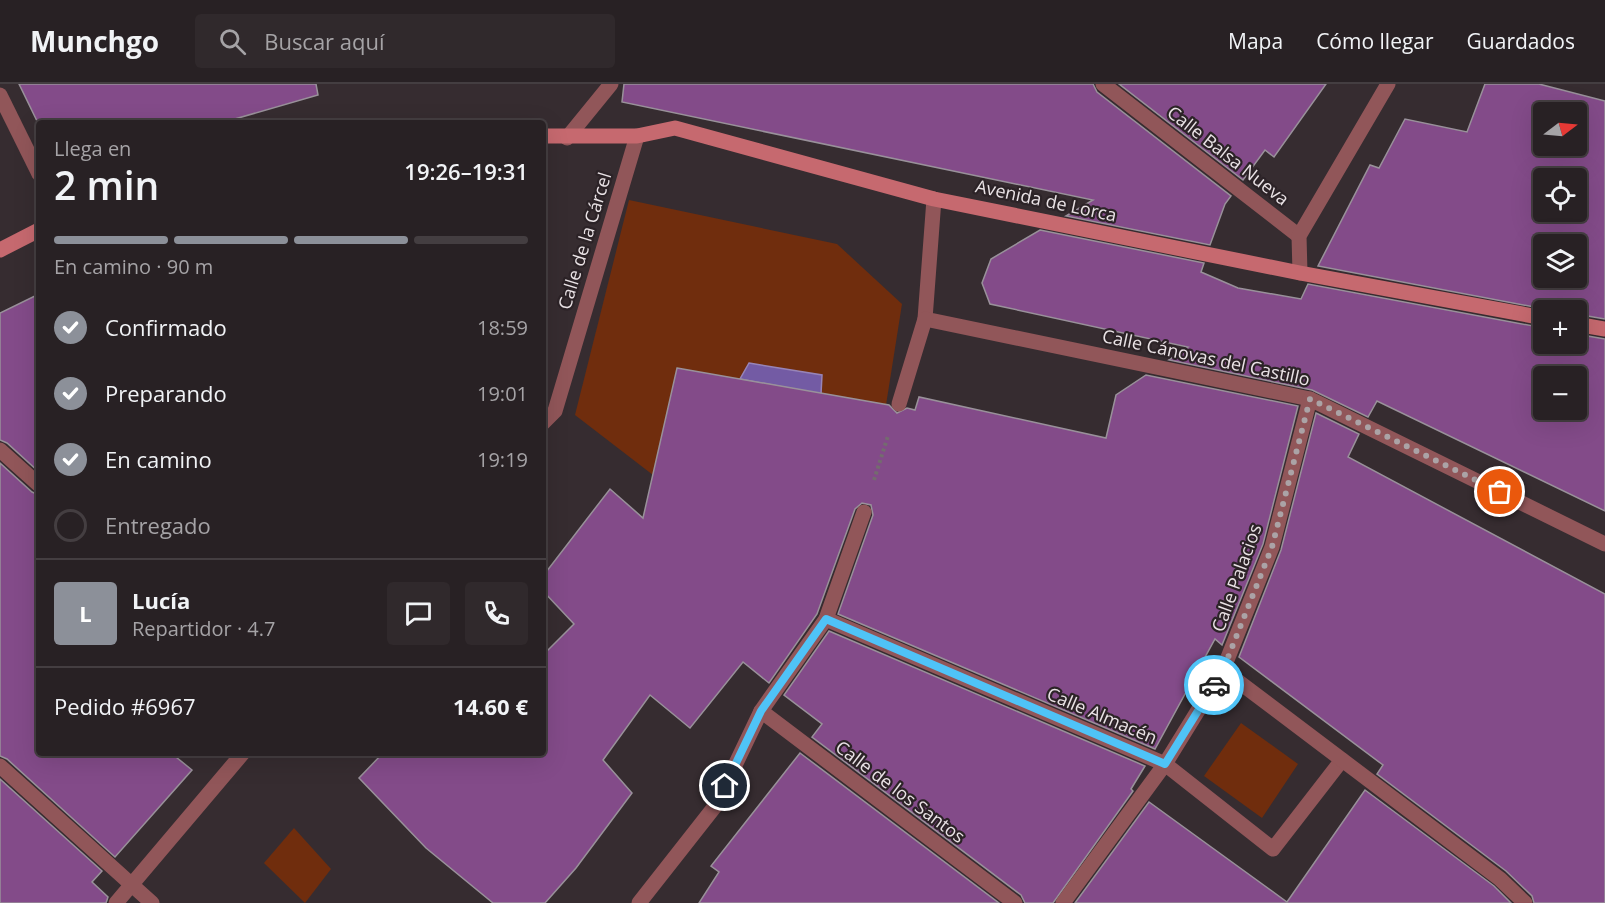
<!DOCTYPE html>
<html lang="es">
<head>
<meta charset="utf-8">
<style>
  body { margin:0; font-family:"Open Sans",sans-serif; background:#30292c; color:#f1f3f6; height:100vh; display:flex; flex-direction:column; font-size:22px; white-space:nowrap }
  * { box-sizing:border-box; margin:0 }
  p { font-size:20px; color:#a5a3a6 }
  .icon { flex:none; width:33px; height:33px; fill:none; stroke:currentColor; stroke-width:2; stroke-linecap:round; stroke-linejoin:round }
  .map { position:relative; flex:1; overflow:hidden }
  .details { position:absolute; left:36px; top:36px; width:510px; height:636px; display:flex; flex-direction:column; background:#282124; border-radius:6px; box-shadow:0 6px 24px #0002,0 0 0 2px #443e41 }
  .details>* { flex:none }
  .needle { width:39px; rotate:74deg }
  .buttons { position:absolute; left:1533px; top:18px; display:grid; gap:12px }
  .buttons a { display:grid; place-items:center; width:54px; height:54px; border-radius:6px; background:#282124; box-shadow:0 6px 24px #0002,0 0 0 2px #443e41; font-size:30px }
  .pin { position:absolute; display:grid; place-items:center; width:51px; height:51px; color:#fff; margin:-26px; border:3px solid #fff; border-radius:50%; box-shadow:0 2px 6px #0007 }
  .courier { position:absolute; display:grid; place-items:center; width:60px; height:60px; margin:-30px; border:4px solid #4fc3f7; border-radius:50%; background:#fff; color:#222; box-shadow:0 2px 8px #0007 }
  .headline em { font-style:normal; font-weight:600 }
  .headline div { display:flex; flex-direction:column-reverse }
  .headline { display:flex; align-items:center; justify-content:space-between; height:102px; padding:0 18px }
  h1 { font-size:39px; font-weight:600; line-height:45px }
  .bar { display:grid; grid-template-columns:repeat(4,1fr); gap:9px 6px; align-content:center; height:72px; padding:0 18px }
  .bar i { height:8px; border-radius:4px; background:#443e41 }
  .bar .active { background:#8c9099 }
  .bar p { grid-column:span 4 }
  .line { display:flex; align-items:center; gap:15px; padding:0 18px; border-top:2px solid #443e41 }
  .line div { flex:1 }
  .round { display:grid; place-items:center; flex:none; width:63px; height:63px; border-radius:6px; background:#30292c }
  ol { padding:0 18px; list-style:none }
  li { display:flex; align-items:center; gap:18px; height:66px }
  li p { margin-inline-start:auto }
  li .icon { padding:6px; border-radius:50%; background:#8c9099; color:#fff; stroke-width:4 }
  li:last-child { color:#a5a3a6 }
  li i { width:33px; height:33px; border:3px solid #443e41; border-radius:50% }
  header { display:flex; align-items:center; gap:36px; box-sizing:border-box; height:84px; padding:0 30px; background:#282124; border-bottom:2px solid #443e41 }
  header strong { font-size:28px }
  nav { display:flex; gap:33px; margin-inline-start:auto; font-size:21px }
  .search { width:420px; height:54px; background:#30292c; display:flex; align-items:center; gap:15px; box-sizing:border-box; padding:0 21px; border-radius:6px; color:#a5a3a6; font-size:22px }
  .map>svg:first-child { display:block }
  .green { fill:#702d0d }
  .water { fill:#735ba4; stroke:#9784b8; stroke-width:1.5 }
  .building { fill:#834b89; stroke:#99919a; stroke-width:1.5; fill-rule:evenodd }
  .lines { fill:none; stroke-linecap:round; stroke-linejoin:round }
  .path { stroke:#746b6f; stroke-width:4; stroke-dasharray:3 3; stroke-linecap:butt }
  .street { stroke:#915659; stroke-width:15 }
  .secondary { stroke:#c6696f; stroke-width:15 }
  .done { stroke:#aba3a6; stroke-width:6; stroke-dasharray:0 10.8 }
  .route { stroke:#4fc3f7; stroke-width:8 }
  .labels { text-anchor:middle; stroke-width:4.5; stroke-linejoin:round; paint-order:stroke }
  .street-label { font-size:18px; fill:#eae3e6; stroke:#2c2327 }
</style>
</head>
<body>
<header>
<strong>Munchgo</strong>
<div class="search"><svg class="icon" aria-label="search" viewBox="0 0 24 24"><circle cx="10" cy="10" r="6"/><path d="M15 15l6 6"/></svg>Buscar aquí</div>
<nav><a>Mapa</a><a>Cómo llegar</a><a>Guardados</a></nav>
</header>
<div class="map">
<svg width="1605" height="819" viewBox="0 0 1605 819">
  <rect width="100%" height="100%" fill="#362c30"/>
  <!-- green -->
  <g class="green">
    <path d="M629,116L837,160L902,220L886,321L653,391L575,331Z"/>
    <path d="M1241,639L1298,680L1262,734L1204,692Z"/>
    <path d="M294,744L331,785L305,819L264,779Z"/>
  </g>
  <!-- water -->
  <path class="water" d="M749,279L822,291L821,310L740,295Z"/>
  <!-- building -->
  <g class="building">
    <path d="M19,0H316L318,11L221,39H38Z"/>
    <path d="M624,0H1093L1097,8L1231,112L1225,120L1210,161L1066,132L1093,116L622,18Z"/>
    <path d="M1119,0H1326L1274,73L1265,66L1243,96Z"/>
    <path d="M1485,0H1539L1605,17V235L1576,230V226H1550L1318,182L1370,81L1379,84L1405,35L1467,48ZM1544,28H1576V62H1544ZM1544,94H1576V128H1544ZM1544,160H1576V194H1544Z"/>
    <path d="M1040,146L1204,179L1201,188L1238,204L1301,215L1308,200L1544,244V260H1576V250L1605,255V427L1377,317L1368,333L1312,306L1169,276L1188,263L990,220L982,199L991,175ZM1544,292H1576V326H1544Z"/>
    <path d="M39,210V388L7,359L0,356V229Z"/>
    <path d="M677,284L889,321L897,329L907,324L915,326L919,313L1106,354L1116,311L1146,291L1298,322L1263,460L1222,561L1215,555L1155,665L838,530L873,431L871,421L862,419L855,425L817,530L769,599L743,578L690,644L650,611L603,676L632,709L576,784L545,819H493L426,764L359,694L383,669H543V571L574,540L543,507V492L610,405L643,434Z"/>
    <path d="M1316,329L1359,350L1348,373L1605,510V819H1534L1532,812L1506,787L1377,690L1383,681L1239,573L1281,466Z"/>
    <path d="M0,379L32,408L39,411V669H171L192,686L115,773L7,675L0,672Z"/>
    <path d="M829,547L1145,682L1131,705L1133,707L1053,819H1025L1021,811L812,653L822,640L784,611Z"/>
    <path d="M800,669L999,819H699L719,788L711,782Z"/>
    <path d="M0,695L102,787L92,798L108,813L106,819H0Z"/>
    <path d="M1365,706L1494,802L1511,819H1075L1149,718L1287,818Z"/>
  </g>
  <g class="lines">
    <!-- path -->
    <path class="path" d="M874,396L888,352"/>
    <!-- street -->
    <g class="street">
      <path d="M1103,0L1299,152"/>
      <path d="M0,11L39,90"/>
      <path d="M567,54L611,0"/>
      <path d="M934,115L925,235L1310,315L1605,460"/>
      <path d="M1300,189L1299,152L1388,0"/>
      <path d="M899,320L925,235"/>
      <path d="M543,339L555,327L637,52"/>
      <path d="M0,366L39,401"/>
      <path d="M826,535L1165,680L1273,765L1342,676"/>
      <path d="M1223,586L1500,795L1525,819"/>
      <path d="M761,627L1015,819"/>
      <path d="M0,682L152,819"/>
      <path d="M116,819L243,669"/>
      <path d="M639,819L716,721L761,627L826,535L864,428"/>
      <path d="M1063,819L1165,680L1223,586L1272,463L1310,315"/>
    </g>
    <!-- secondary -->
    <g class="secondary">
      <path d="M543,52H637L675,44L934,115L1300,189L1544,234"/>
      <path d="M0,166L39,146"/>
      <path d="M1576,240L1605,245"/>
    </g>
  </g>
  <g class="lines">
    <!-- done -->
    <path class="done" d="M1214,601L1223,586L1272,463L1310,315L1500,408"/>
    <!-- route -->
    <path class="route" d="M725,702L761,627L826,535L1165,680L1214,601"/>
  </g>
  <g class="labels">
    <!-- street labels -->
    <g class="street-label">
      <text transform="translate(1228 72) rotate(38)" y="6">Calle Balsa Nueva</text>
      <text transform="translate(1046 117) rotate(12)" y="6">Avenida de Lorca</text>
      <text transform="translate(585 157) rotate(-73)" y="6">Calle de la Cárcel</text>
      <text transform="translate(1206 274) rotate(12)" y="6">Calle Cánovas del Castillo</text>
      <text transform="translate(1237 494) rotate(-70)" y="6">Calle Palacios</text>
      <text transform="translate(1102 632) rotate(23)" y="6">Calle Almacén</text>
      <text transform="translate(900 708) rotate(37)" y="6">Calle de los Santos</text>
    </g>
  </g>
</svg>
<div class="buttons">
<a><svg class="needle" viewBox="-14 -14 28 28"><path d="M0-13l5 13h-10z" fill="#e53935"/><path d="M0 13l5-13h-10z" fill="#a5a3a6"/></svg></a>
<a><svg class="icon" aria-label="locate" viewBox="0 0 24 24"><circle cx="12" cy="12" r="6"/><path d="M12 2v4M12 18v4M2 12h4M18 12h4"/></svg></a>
<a><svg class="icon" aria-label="layers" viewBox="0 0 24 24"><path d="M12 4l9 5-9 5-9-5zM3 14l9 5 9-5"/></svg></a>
<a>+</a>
<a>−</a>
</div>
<div class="pin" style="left:1500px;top:408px;background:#ea580c"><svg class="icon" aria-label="bag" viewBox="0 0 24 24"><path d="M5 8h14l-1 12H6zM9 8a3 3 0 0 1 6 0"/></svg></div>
<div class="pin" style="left:725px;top:702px;background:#1f2937"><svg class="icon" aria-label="home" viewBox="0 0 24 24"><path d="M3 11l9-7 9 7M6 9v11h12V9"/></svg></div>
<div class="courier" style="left:1214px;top:601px"><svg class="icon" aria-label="car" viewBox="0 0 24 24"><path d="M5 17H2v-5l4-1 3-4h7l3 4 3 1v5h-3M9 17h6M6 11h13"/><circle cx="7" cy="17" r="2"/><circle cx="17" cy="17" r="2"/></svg></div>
<section class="details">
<div class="headline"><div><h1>2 min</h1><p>Llega en</p></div><em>19:26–19:31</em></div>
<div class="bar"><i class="active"></i><i class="active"></i><i class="active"></i><i></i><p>En camino · 90 m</p></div>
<ol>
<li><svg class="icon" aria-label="check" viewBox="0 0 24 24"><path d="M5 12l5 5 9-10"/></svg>Confirmado<p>18:59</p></li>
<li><svg class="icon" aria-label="check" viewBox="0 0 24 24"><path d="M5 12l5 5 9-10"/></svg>Preparando<p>19:01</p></li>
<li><svg class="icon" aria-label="check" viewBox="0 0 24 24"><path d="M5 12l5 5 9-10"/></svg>En camino<p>19:19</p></li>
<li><i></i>Entregado</li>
</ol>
<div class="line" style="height:108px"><b class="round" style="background:#8c9099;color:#fff">L</b><div><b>Lucía</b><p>Repartidor · 4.7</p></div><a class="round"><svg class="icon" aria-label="chat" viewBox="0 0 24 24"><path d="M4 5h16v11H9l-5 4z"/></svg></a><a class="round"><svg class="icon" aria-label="phone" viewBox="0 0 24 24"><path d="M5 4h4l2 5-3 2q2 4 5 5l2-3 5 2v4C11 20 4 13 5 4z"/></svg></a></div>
<div class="line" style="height:78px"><div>Pedido #6967</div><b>14.60 €</b></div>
</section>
</div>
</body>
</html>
